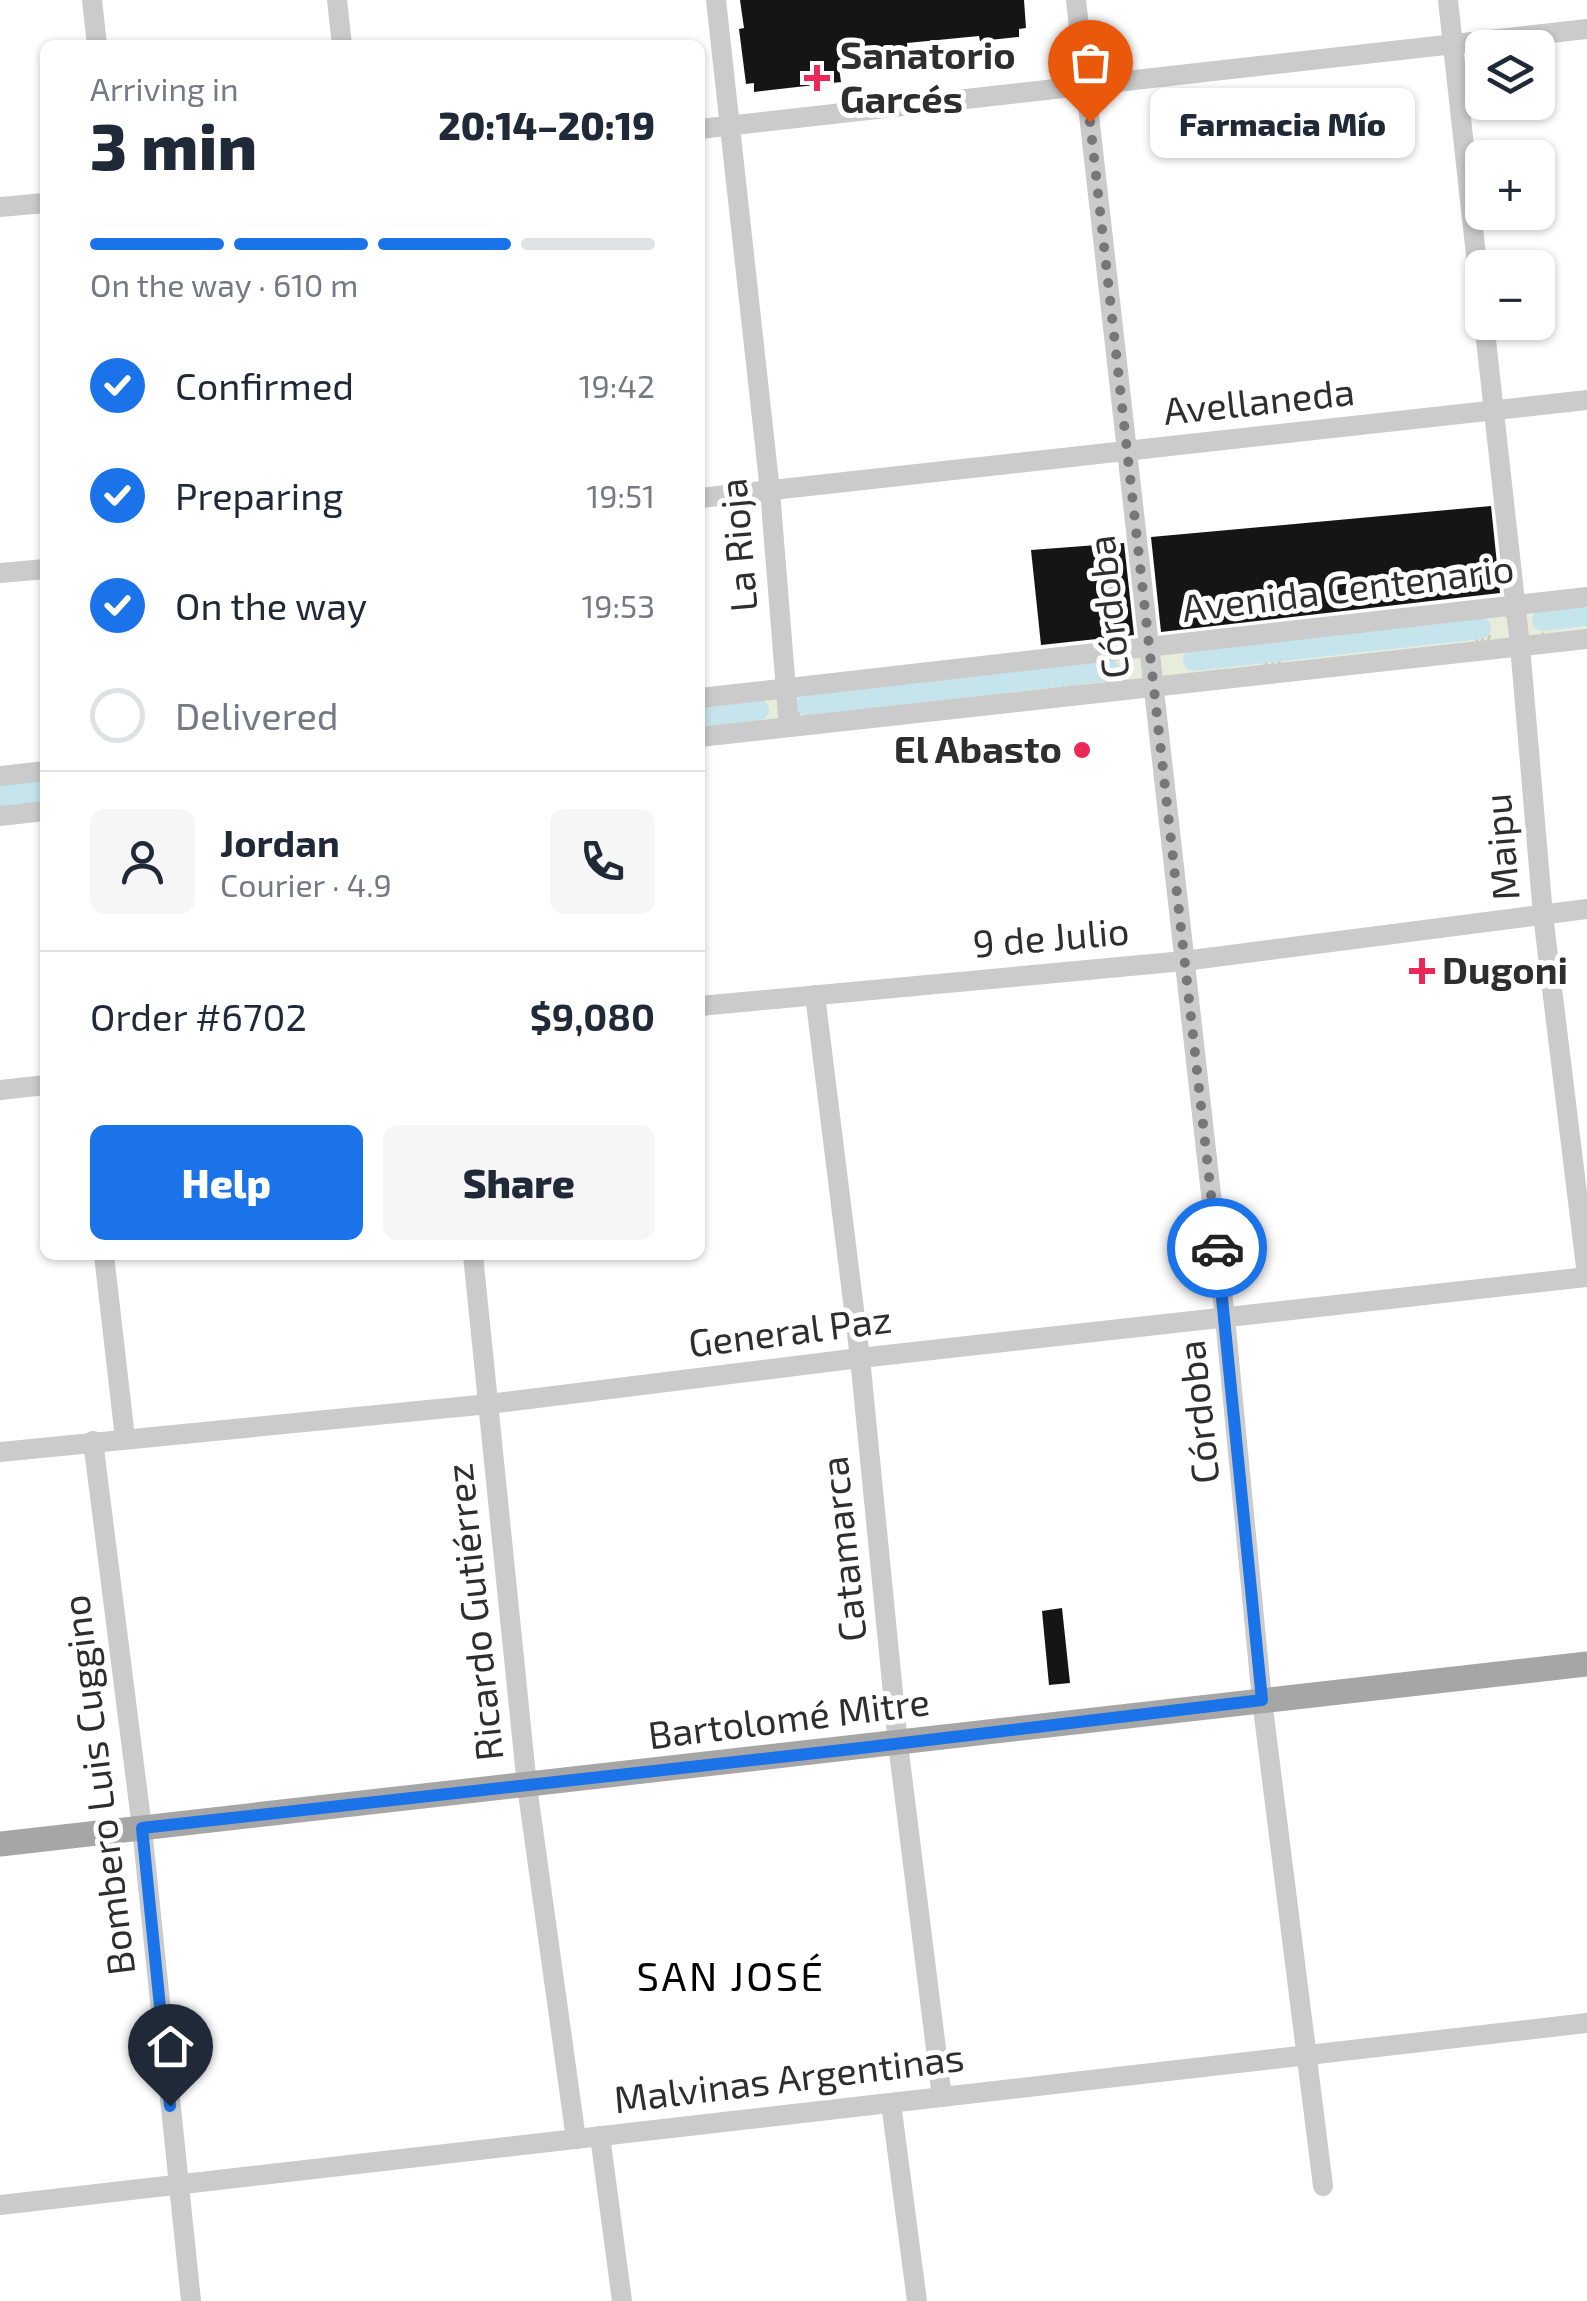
<!DOCTYPE html>
<html lang="en">
<head>
<meta charset="utf-8">
<style>
  body { margin:0; font-family:"Exo 2",sans-serif; background:#f6f6f7; color:#1f2937; height:100vh; display:flex; flex-direction:column; font-size:38px; white-space:nowrap }
  * { box-sizing:border-box; margin:0 }
  p { font-size:32px; color:#747a83 }
  .icon { flex:none; width:55px; height:55px; fill:none; stroke:currentColor; stroke-width:2; stroke-linecap:round; stroke-linejoin:round }
  .map { position:relative; flex:1; overflow:hidden }
  .panel { position:absolute; left:40px; top:40px; width:665px; height:1220px; display:flex; flex-direction:column; background:#fff; border-radius:15px; box-shadow:0 2px 8px #0004 }
  .panel>* { flex:none }
  .buttons { position:absolute; left:1465px; top:30px; display:grid; gap:20px }
  .buttons a { display:grid; place-items:center; width:90px; height:90px; border-radius:15px; background:#fff; box-shadow:0 2px 8px #0004; font-size:50px }
  .pin { position:absolute; display:grid; place-items:center; width:85px; height:85px; color:#fff; margin:-102px -42px; border-radius:50% 50% 50% 0; rotate:-45deg; box-shadow:0 0 10px #0007 }
  .pin .icon { rotate:45deg }
  .courier { position:absolute; display:grid; place-items:center; width:100px; height:100px; margin:-50px; border:8px solid #1a73e8; border-radius:50%; background:#fff; color:#222; box-shadow:0 2px 12px #0007 }
  .bubble { position:absolute; height:70px; border-radius:15px; background:#fff; box-shadow:0 2px 8px #0004; font-size:32px; font-weight:800; line-height:70px; text-align:center }
  .headline em { font-style:normal; font-weight:800 }
  .headline div { display:flex; flex-direction:column-reverse }
  .headline { display:flex; align-items:center; justify-content:space-between; height:170px; padding:0 50px }
  h1 { font-size:65px; font-weight:800; line-height:75px }
  .bar { display:grid; grid-template-columns:repeat(4,1fr); gap:15px 10px; align-content:center; height:120px; padding:0 50px }
  .bar i { height:12px; border-radius:8px; background:#e0e1e3 }
  .bar .on { background:#1a73e8 }
  .bar p { grid-column:span 4 }
  .line { display:flex; align-items:center; gap:25px; padding:0 50px; border-top:2px solid #e0e1e3 }
  .line div { flex:1 }
  .round { display:grid; place-items:center; flex:none; width:105px; height:105px; border-radius:15px; background:#f6f6f7 }
  ol { padding:0 50px; list-style:none }
  li { display:flex; align-items:center; gap:30px; height:110px }
  li p { margin-inline-start:auto }
  li .icon { padding:10px; border-radius:50%; background:#1a73e8; color:#fff; stroke-width:4 }
  li:last-child { color:#747a83 }
  li i { width:55px; height:55px; border:5px solid #e0e1e3; border-radius:50% }
  .action { display:flex; gap:20px; margin-top:auto; padding:20px 50px }
  .action a { flex:1; height:115px; border-radius:15px; background:#1a73e8; color:#fff; font-size:40px; font-weight:800; line-height:115px; text-align:center }
  .action a+a { background:#f6f6f7; color:#1f2937 }
  .map>svg:first-child { display:block }
  .park { fill:url(#park-tufts) }
  .lines { fill:none; stroke-linecap:round; stroke-linejoin:round }
  .canal { stroke:#c6e4ec; stroke-width:22 }
  .building { fill:#151515 }
  .minor { stroke:#cbcbcb; stroke-width:20 }
  .major { stroke:#a6a6a6; stroke-width:25 }
  .done { stroke:#777; stroke-width:10; stroke-dasharray:0 18 }
  .route { stroke:#1a73e8; stroke-width:12 }
  .poi-dot { fill:#eb2957; stroke:#fff; stroke-width:4 }
  .labels { text-anchor:middle; stroke-width:10; stroke-linejoin:round; paint-order:stroke }
  .poi-label { font-size:38px; font-weight:bold; fill:#2e2e2e; stroke:#fff; text-anchor:start }
  .street-label { font-size:38px; fill:#2e2e2e; stroke:#fff }
  .neighbourhood-label { font-size:40px; letter-spacing:2.5px; fill:#000; stroke:#fff }
</style>
</head>
<body>
<div class="map">
<svg width="1587" height="2301" viewBox="0 0 1587 2301">
  <defs>
    <pattern id="park-tufts" width="24" height="20" patternUnits="userSpaceOnUse" patternTransform="scale(2.5)"><rect width="24" height="20" fill="#e7ecdb"/><path d="M3 7l-1-3M5 7V3M7 7l1-3M15 17l-1-3M17 17v-4M19 17l1-3" fill="none" stroke="#c6cbbc"/></pattern>
  </defs>
  <rect width="100%" height="100%" fill="#fff"/>
  <!-- park -->
  <path class="park" d="M1587,601V634L700,732V701Z"/>
  <g class="lines">
    <!-- canal -->
    <g class="canal">
      <path d="M1543,620L1587,615"/>
      <path d="M1194,660L1480,628"/>
      <path d="M807,705L1109,670"/>
      <path d="M700,717L758,710"/>
      <path d="M0,796L45,791"/>
    </g>
  </g>
  <!-- building -->
  <g class="building">
    <path d="M740,0H1024L1026,28L1019,29V37L980,41L979,36L907,43L910,69L873,73L872,57L838,61L841,82L754,92V83L746,84L739,29L744,28Z"/>
    <path d="M1491,506L1500,593L1161,632L1151,537Z"/>
    <path d="M1124,543L1134,635L1041,645L1031,550Z"/>
    <path d="M1062,1608L1070,1683L1049,1685L1042,1611Z"/>
  </g>
  <g class="lines">
    <!-- minor -->
    <g class="minor">
      <path d="M92,0L97,45"/>
      <path d="M337,0L342,45"/>
      <path d="M716,0L770,491L789,727"/>
      <path d="M1076,0L1225,1318L1262,1700L1323,2186"/>
      <path d="M1448,0L1482,310"/>
      <path d="M700,129L1587,29"/>
      <path d="M0,207L45,203"/>
      <path d="M1484,322L1520,646L1543,915L1587,1275"/>
      <path d="M700,498L1587,400"/>
      <path d="M0,573L45,569"/>
      <path d="M700,698L1587,597"/>
      <path d="M700,737L1587,639"/>
      <path d="M0,776L45,771"/>
      <path d="M0,816L45,811"/>
      <path d="M815,995L860,1358L898,1744L942,2097"/>
      <path d="M700,1006L1184,961L1587,909"/>
      <path d="M0,1090L45,1085"/>
      <path d="M104,1255L125,1438"/>
      <path d="M473,1255L527,1786L576,2139"/>
      <path d="M93,1441L142,1828L191,2301"/>
      <path d="M0,1452L489,1404L860,1358L1587,1277"/>
      <path d="M891,2103L917,2301"/>
      <path d="M600,2136L622,2301"/>
      <path d="M0,2205L1587,2023"/>
    </g>
    <!-- major -->
    <path class="major" d="M0,1844L1587,1664"/>
  </g>
  <g class="lines">
    <!-- done -->
    <path class="done" d="M1090,122L1217,1248"/>
    <!-- route -->
    <path class="route" d="M170,2106L142,1828L861,1748L1262,1700L1217,1248"/>
  </g>
  <!-- markers -->
  <g class="poi-dot">
    <path d="M812 63h10v10h10v10h-10v10h-10v-10h-10v-10h10z"/>
    <circle cx="1082" cy="750" r="10"/>
    <path d="M1417 956h10v10h10v10h-10v10h-10v-10h-10v-10h10z"/>
  </g>
  <g class="labels">
    <!-- poi labels -->
    <g class="poi-label">
      <text x="840" y="69">Sanatorio<tspan x="840" dy="44">Garcés</tspan></text>
      <text x="1062" y="763" text-anchor="end">El Abasto</text>
      <text x="1442" y="984">Dugoni</text>
    </g>
    <!-- street labels -->
    <g class="street-label">
      <text transform="translate(1259 402) rotate(-6)" y="13">Avellaneda</text>
      <text transform="translate(739 545) rotate(-95)" y="13">La Rioja</text>
      <text transform="translate(1348 589) rotate(-7)" y="13">Avenida Centenario</text>
      <text transform="translate(1109 607) rotate(-96)" y="13">Córdoba</text>
      <text transform="translate(1502 847) rotate(-95)" y="13">Maipu</text>
      <text transform="translate(1051 938) rotate(-5)" y="13">9 de Julio</text>
      <text transform="translate(790 1332) rotate(-7)" y="13">General Paz</text>
      <text transform="translate(1199 1412) rotate(-96)" y="13">Córdoba</text>
      <text transform="translate(844 1549) rotate(-96)" y="13">Catamarca</text>
      <text transform="translate(475 1612) rotate(-96)" y="13">Ricardo Gutiérrez</text>
      <text transform="translate(789 1719) rotate(-7)" y="13">Bartolomé Mitre</text>
      <text transform="translate(99 1785) rotate(-97)" y="13">Bombero Luis Cuggino</text>
      <text transform="translate(789 2079) rotate(-7)" y="13">Malvinas Argentinas</text>
    </g>
    <!-- neighbourhood labels -->
    <g class="neighbourhood-label">
      <text x="731" y="1991">SAN JOSÉ</text>
    </g>
  </g>
</svg>
<div class="buttons">
<a><svg class="icon" aria-label="layers" viewBox="0 0 24 24"><path d="M12 4l9 5-9 5-9-5zM3 14l9 5 9-5"/></svg></a>
<a>+</a>
<a>−</a>
</div>
<div class="pin" style="left:1090px;top:122px;background:#ea580c"><svg class="icon" aria-label="bag" viewBox="0 0 24 24"><path d="M5 8h14l-1 12H6zM9 8a3 3 0 0 1 6 0"/></svg></div>
<div class="pin" style="left:170px;top:2106px;background:#1f2937"><svg class="icon" aria-label="home" viewBox="0 0 24 24"><path d="M3 11l9-7 9 7M6 9v11h12V9"/></svg></div>
<div class="courier" style="left:1217px;top:1248px"><svg class="icon" aria-label="car" viewBox="0 0 24 24"><path d="M5 17H2v-5l4-1 3-4h7l3 4 3 1v5h-3M9 17h6M6 11h13"/><circle cx="7" cy="17" r="2"/><circle cx="17" cy="17" r="2"/></svg></div>
<div class="bubble" style="left:1150px;top:88px;width:265px">Farmacia Mío</div>
<section class="panel">
<div class="headline"><div><h1>3 min</h1><p>Arriving in</p></div><em>20:14–20:19</em></div>
<div class="bar"><i class="on"></i><i class="on"></i><i class="on"></i><i></i><p>On the way · 610 m</p></div>
<ol>
<li><svg class="icon" aria-label="check" viewBox="0 0 24 24"><path d="M5 12l5 5 9-10"/></svg>Confirmed<p>19:42</p></li>
<li><svg class="icon" aria-label="check" viewBox="0 0 24 24"><path d="M5 12l5 5 9-10"/></svg>Preparing<p>19:51</p></li>
<li><svg class="icon" aria-label="check" viewBox="0 0 24 24"><path d="M5 12l5 5 9-10"/></svg>On the way<p>19:53</p></li>
<li><i></i>Delivered</li>
</ol>
<div class="line" style="height:180px"><a class="round"><svg class="icon" aria-label="person" viewBox="0 0 24 24"><circle cx="12" cy="8" r="4"/><path d="M4 21q1-7 8-7t8 7"/></svg></a><div><b>Jordan</b><p>Courier · 4.9</p></div><a class="round"><svg class="icon" aria-label="phone" viewBox="0 0 24 24"><path d="M5 4h4l2 5-3 2q2 4 5 5l2-3 5 2v4C11 20 4 13 5 4z"/></svg></a></div>
<div class="line" style="height:130px"><div>Order #6702</div><b>$9,080</b></div>
<div class="action"><a>Help</a><a>Share</a></div>
</section>
</div>
</body>
</html>
